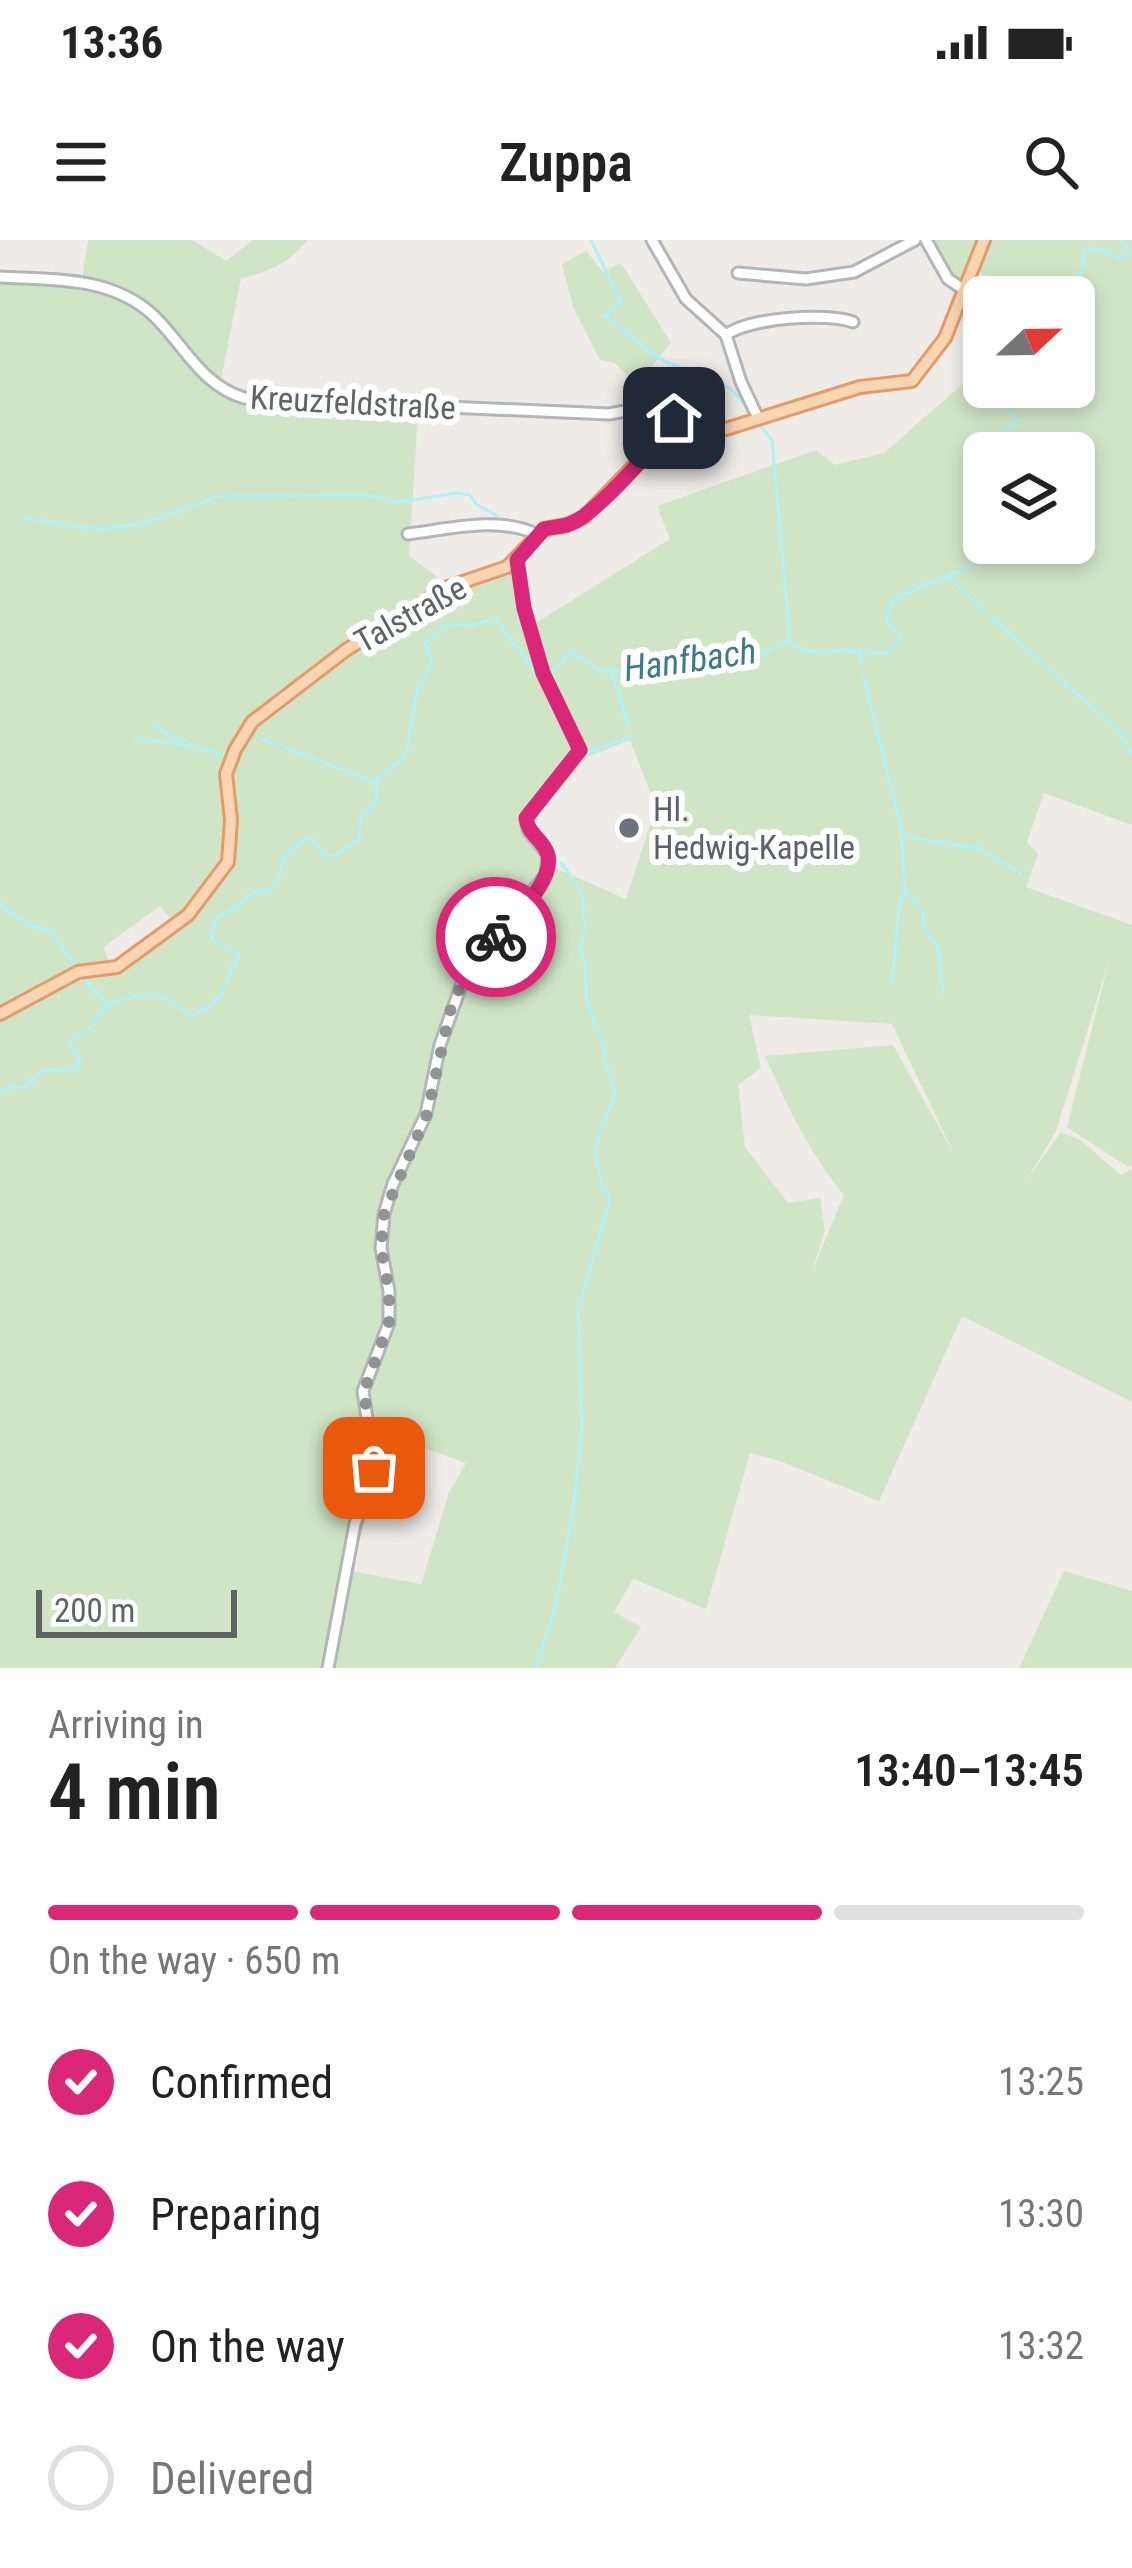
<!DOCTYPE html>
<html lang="en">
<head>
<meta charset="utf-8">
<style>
  body { margin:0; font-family:"Roboto Condensed",sans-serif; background:#f6f6f6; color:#222; height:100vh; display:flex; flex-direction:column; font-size:45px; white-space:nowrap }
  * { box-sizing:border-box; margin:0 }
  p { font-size:39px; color:#767676 }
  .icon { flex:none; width:66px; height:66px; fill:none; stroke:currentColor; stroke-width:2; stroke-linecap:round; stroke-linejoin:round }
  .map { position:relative; height:1428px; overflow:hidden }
  .panel { display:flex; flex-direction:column; background:#fff; flex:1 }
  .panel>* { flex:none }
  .needle { width:78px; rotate:68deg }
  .controls { position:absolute; left:963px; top:36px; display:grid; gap:24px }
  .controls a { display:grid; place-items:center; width:132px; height:132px; border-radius:18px; background:#fff; box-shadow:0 6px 18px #0003; font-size:60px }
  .scale { position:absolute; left:36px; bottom:30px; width:201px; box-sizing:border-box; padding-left:12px; border:6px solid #5f6466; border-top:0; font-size:33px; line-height:42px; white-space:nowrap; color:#5f6466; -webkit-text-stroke:9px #fff; paint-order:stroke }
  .pin { position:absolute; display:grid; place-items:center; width:102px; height:102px; color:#fff; margin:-51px; border-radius:24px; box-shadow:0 6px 18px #0006 }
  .courier { position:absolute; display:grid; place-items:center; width:120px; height:120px; margin:-60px; border:9px solid #db2777; border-radius:50%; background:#fff; color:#222; box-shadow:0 3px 15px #0007 }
  .head em { font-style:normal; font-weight:600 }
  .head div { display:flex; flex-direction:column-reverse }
  .head { display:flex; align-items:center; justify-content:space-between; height:204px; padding:0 48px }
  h1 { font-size:78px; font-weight:600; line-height:90px }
  .bar { display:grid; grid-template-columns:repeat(4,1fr); gap:18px 12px; align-content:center; height:144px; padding:0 48px }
  .bar i { height:15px; border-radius:9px; background:#e0e0e0 }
  .bar .current { background:#db2777 }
  .bar p { grid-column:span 4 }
  ol { padding:0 48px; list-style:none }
  li { display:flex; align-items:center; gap:36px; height:132px }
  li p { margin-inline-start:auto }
  li .icon { padding:12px; border-radius:50%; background:#db2777; color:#fff; stroke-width:4 }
  li:last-child { color:#767676 }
  li i { width:66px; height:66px; border:6px solid #e0e0e0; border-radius:50% }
  .status { display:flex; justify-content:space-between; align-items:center; height:84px; padding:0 60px; background:#fff; direction:ltr }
  .status svg { height:33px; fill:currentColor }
  header { display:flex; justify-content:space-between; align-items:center; height:156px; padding:0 48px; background:#fff; font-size:54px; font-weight:600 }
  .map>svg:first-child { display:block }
  .green { fill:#d0e5c6; fill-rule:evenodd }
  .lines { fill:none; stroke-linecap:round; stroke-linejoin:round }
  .stream { stroke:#aef1f9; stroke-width:3 }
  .minor-casing { stroke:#b2b6b8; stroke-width:15 }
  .major-casing { stroke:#e79a69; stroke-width:16 }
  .minor { stroke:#fff; stroke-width:9 }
  .major { stroke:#f9d6b3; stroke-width:10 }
  .done { stroke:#919393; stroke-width:12; stroke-dasharray:0 21.6 }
  .route { stroke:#db2777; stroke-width:15 }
  .worship-dot { fill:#6b7280; stroke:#fff; stroke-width:4.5 }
  .labels { text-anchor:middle; stroke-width:12; stroke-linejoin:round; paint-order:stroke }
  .street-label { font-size:33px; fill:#5f6466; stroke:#fff }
  .worship-label { font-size:33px; fill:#5b616d; stroke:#fff; text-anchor:start }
  .water-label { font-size:36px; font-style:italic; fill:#3e7b88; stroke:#fff }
</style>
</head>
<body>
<div class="status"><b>13:36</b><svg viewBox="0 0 49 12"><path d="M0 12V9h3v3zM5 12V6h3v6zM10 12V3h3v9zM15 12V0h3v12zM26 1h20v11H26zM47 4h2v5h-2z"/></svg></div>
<header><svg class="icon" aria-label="menu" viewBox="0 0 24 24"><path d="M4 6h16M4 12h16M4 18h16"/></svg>Zuppa<svg class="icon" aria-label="search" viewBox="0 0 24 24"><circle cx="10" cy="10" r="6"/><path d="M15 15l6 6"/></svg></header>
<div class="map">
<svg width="1132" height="1428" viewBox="0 0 1132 1428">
  <rect width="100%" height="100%" fill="#efebe7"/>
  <!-- green -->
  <g class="green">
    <path d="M88,0H192L226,21L253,0H308C289,23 270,32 241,38L220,145L240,154L419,161L409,316L447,344L513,319L531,386L670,299L657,266L816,210L835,225L884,213L974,134L984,102V147H1074V57H999L1003,43L976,31L957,41L951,37L930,0H1132V585L1044,553L1027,602L1038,614L1026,647L1132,685V925L1128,927L1067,887L1109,721L1056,891L1028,938L1061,892L1080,900L1121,935L1132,929V1162L962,1076L879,1261L780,1221L750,1213L706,1369L633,1339L614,1372L641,1387L615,1428H0V43L81,48ZM984,213H1074V303H984ZM630,500L656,567L626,659L546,624L537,606L523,590L587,517ZM160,666L173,681L116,725H110L104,707ZM749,775L892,784L955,916L893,805L765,816C787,865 810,914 844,955L811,1034L825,991L820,958L788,963L745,907L738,845L761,828ZM383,1193L466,1223L449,1253L421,1344L350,1331L379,1235Z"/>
    <path d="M586,11L603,32L621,23L671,103L636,145L615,123L600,120L573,67L562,24Z"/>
    <path d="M1064,1331L1132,1351V1428H1019Z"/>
  </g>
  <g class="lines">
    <!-- stream -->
    <g class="stream">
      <path d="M591,0L621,62L605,76C620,88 635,100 649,111C688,141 720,123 751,174"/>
      <path d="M1071,57L1082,30L1084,13L1097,8L1120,18L1129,11L1122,0"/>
      <path d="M1074,68L1082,84L1074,109"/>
      <path d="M984,126V140"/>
      <path d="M988,147L1018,181L996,200L995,213"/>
      <path d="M759,184L772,200L790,401"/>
      <path d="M21,278L100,289L142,284L220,256L365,255L398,262L457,253L470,255L477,265L496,275V281"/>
      <path d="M525,321L526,341"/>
      <path d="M946,336L985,371"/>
      <path d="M991,377L1119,491L1132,515"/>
      <path d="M860,412L862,427"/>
      <path d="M612,431L629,487"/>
      <path d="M550,436L570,411L600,431L657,429L754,418L787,401C806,415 821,412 845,410C859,409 872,415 887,413L901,399L886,380L893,359L1009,310L1014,303"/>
      <path d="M864,437L901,587L905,650L922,670L924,687L938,708L943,752"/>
      <path d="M153,484L168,495L188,502"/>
      <path d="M135,499C166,502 194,505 225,516"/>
      <path d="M262,499L278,505"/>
      <path d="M284,507L378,544"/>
      <path d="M585,514L633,496"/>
      <path d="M904,596L979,609L1021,633"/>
      <path d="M0,664L25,683L52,692L75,725"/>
      <path d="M83,737L107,765"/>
      <path d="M892,743L899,667L905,651"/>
      <path d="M0,854L7,846L22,848L43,831L77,828L80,820L69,805L71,799L89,790L107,765L134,756L159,755L191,775C232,761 222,737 240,715L211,699L215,679L243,663L252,651L266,652L277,641L285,615L307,598L314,601L324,616L336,615L359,600L361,577L376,562L378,537L405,517L418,446L433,423L424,404L446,384L473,385L496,379L541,439"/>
      <path d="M536,1428L555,1369L573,1272L582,1186L578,1071L610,958L602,948C603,934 598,930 596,917C594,902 607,870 615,858L611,836L604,825L605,810L586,757L585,720L580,711L586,682L582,672L584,663L578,645L561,623"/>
    </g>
    <!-- minor casing -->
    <g class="minor-casing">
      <g id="minor">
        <path d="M652,0L686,59L726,95L741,142L758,178"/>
        <path d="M926,0L948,39L963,49"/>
        <path d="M738,33L806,39L854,32L915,0"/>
        <path d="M0,37C53,40 112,36 154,76C184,105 201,145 244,158L609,174L647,167L674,178"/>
        <path d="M726,95C748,78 827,72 853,82"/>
        <path d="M408,294C449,289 498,276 536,294"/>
        <path d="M328,1428L355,1284L374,1228L363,1151L389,1083V1051L381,1008L384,974L393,944L426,874L440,805L462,743L546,634L548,615L528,590L526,579L580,510L543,433L524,368L517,320"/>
      </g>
    </g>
    <!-- major casing -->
    <g class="major-casing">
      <path id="major" d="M0,774L78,732L117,727L188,675L228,622L231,580L226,534L235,510L252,482L346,410L448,347L507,327L544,289L567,285L584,277L656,203L677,176L687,175L726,189L860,147L912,141L945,98L984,0"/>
    </g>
    <!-- minor -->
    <use href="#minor" class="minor"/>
    <!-- major -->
    <use href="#major" class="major"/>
  </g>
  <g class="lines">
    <!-- done -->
    <path class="done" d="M374,1228L364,1151L389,1083V1051L381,1008L384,974L427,874L451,768L462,743L496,697"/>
    <!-- route -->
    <path class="route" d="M496,697C513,677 560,638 546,610C539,597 528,593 526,578L580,510L543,433L524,368L517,320L544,289C553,287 564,287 572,283C595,274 662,201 674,178"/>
  </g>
  <!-- markers -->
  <circle class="worship-dot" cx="629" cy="588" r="12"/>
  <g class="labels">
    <!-- street labels -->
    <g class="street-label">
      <text transform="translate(353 162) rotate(3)" y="12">Kreuzfeldstraße</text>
      <text transform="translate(410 374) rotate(-29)" y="12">Talstraße</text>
    </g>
    <!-- worship labels -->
    <g class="worship-label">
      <text x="653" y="581">Hl.<tspan x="653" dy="38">Hedwig-Kapelle</tspan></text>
    </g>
    <!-- water labels -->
    <g class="water-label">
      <text transform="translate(690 419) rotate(-8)" y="13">Hanfbach</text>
    </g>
  </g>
</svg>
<div class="controls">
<a><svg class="needle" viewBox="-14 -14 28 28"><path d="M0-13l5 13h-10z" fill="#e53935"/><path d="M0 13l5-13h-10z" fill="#767676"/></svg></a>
<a><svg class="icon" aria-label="layers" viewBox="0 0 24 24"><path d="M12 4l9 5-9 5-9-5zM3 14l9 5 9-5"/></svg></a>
</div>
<div class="scale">200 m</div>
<div class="pin" style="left:374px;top:1228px;background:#ea580c"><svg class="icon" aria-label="bag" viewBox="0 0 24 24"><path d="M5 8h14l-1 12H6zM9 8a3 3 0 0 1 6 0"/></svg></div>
<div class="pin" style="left:674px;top:178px;background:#1f2937"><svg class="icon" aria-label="home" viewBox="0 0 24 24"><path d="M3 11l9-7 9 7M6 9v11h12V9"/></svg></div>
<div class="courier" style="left:496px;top:697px"><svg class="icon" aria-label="bike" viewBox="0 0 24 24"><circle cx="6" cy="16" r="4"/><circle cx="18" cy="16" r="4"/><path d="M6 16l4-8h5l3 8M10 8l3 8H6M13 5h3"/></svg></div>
</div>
<section class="panel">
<div class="head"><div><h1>4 min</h1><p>Arriving in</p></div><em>13:40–13:45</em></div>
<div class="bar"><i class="current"></i><i class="current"></i><i class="current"></i><i></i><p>On the way · 650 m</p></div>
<ol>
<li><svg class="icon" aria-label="check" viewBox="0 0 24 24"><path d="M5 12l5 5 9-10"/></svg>Confirmed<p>13:25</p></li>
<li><svg class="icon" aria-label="check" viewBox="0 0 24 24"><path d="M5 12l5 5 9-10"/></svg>Preparing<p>13:30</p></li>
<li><svg class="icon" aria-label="check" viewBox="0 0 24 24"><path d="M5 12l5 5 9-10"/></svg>On the way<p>13:32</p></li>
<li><i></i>Delivered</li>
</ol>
</section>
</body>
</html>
